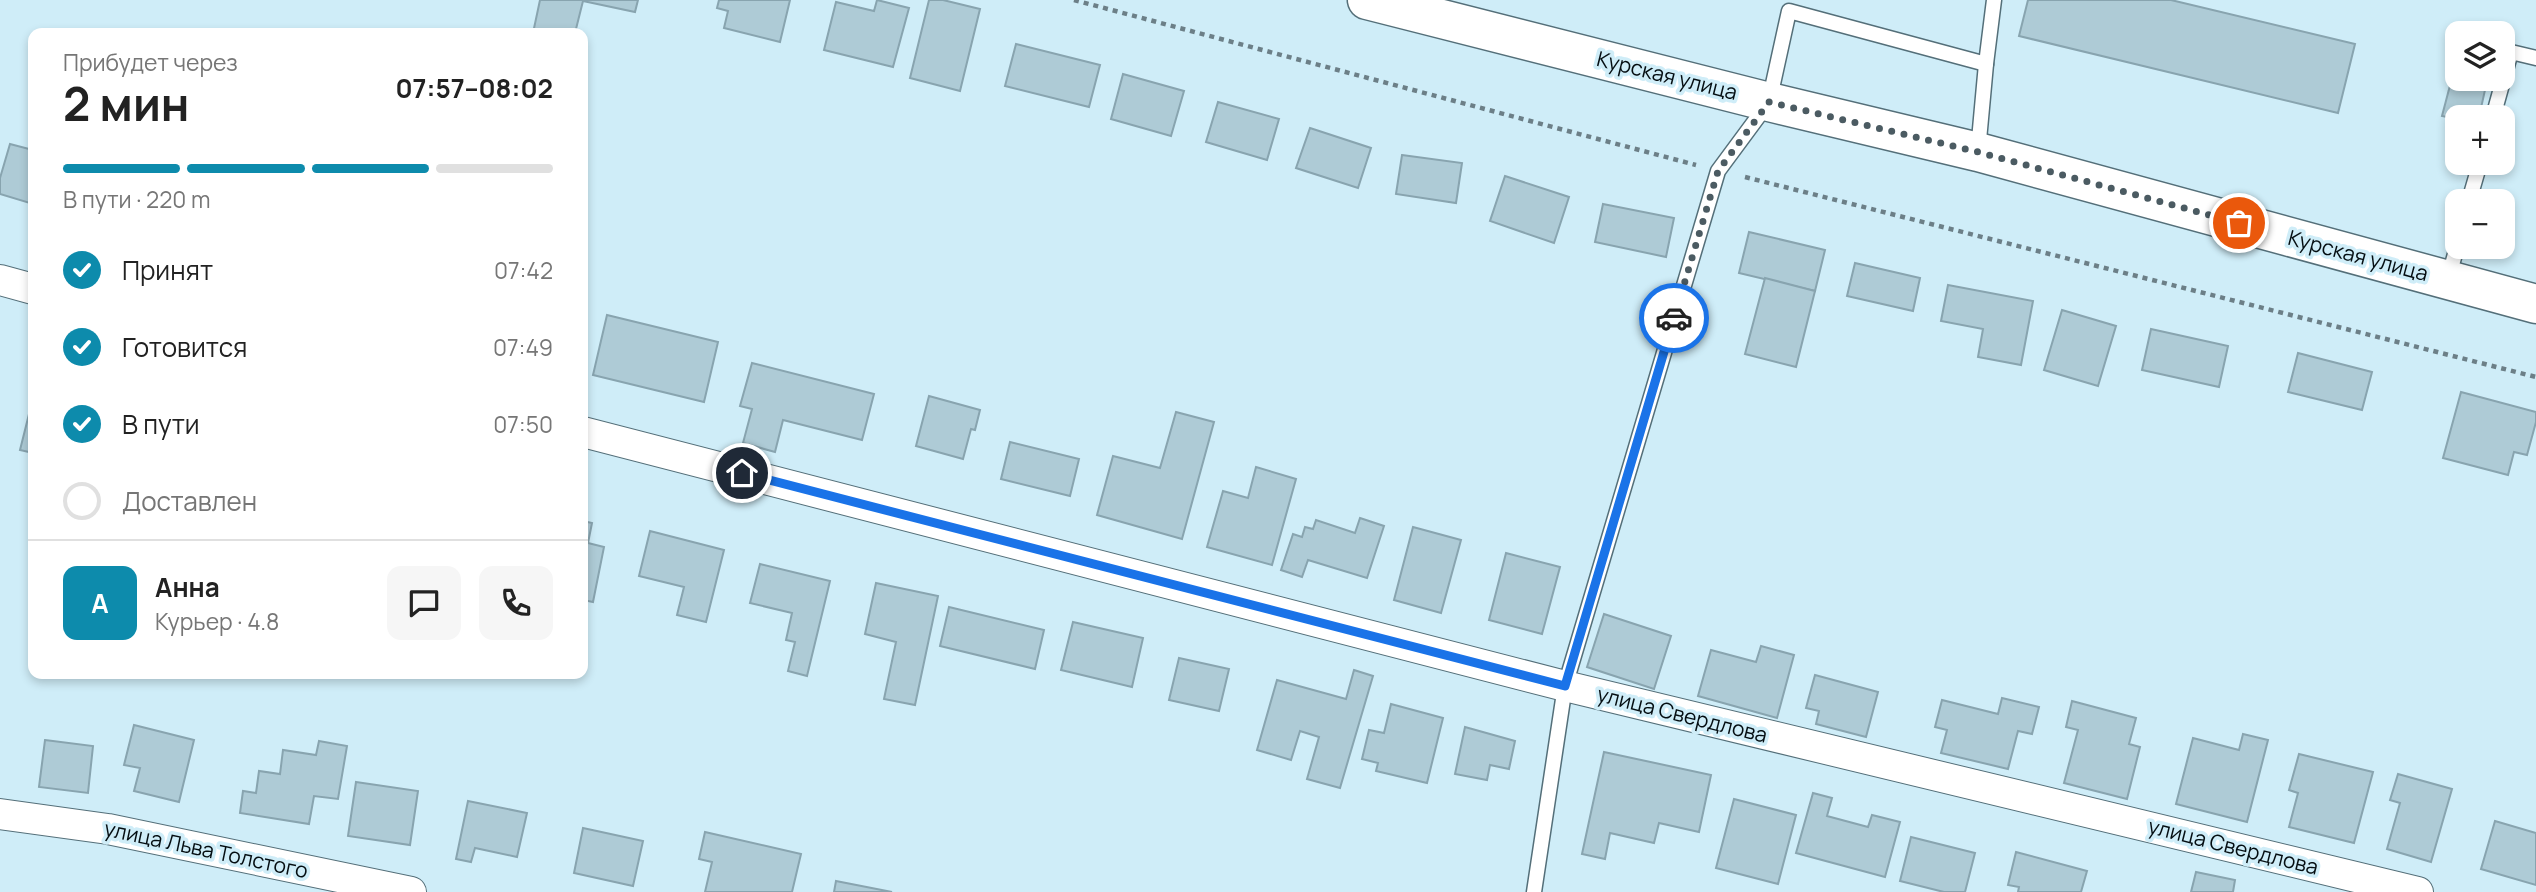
<!DOCTYPE html>
<html lang="ru">
<head>
<meta charset="utf-8">
<style>
  body { margin:0; font-family:Manrope,sans-serif; background:#f6f6f6; color:#222; height:100vh; display:flex; flex-direction:column; font-size:26px; white-space:nowrap }
  * { box-sizing:border-box; margin:0 }
  p { font-size:23px; color:#767676 }
  .icon { flex:none; width:38px; height:38px; fill:none; stroke:currentColor; stroke-width:2; stroke-linecap:round; stroke-linejoin:round }
  .map { position:relative; flex:1; overflow:hidden }
  .side { position:absolute; left:28px; top:28px; width:560px; height:651px; display:flex; flex-direction:column; background:#fff; border-radius:14px; box-shadow:0 4px 10px #0003 }
  .side>* { flex:none }
  .fabs { position:absolute; left:2445px; top:21px; display:grid; gap:14px }
  .fabs a { display:grid; place-items:center; width:70px; height:70px; border-radius:14px; background:#fff; box-shadow:0 4px 10px #0003; font-size:35px }
  .pin { position:absolute; display:grid; place-items:center; width:60px; height:60px; color:#fff; margin:-30px; border:4px solid #fff; border-radius:50%; box-shadow:0 2px 7px #0007 }
  .courier { position:absolute; display:grid; place-items:center; width:70px; height:70px; margin:-35px; border:5px solid #1a73e8; border-radius:50%; background:#fff; color:#222; box-shadow:0 2px 9px #0007 }
  .head em { font-style:normal; font-weight:700 }
  .head div { display:flex; flex-direction:column-reverse }
  .head { display:flex; align-items:center; justify-content:space-between; height:119px; padding:0 35px }
  h1 { font-size:46px; font-weight:700; line-height:52px }
  .bar { display:grid; grid-template-columns:repeat(4,1fr); gap:10px 7px; align-content:center; height:84px; padding:0 35px }
  .bar i { height:9px; border-radius:5px; background:#e0e0e0 }
  .bar .active { background:#0d8bac }
  .bar p { grid-column:span 4 }
  .line { display:flex; align-items:center; gap:18px; padding:0 35px; border-top:2px solid #e0e0e0 }
  .line div { flex:1 }
  .round { display:grid; place-items:center; flex:none; width:74px; height:74px; border-radius:14px; background:#f6f6f6 }
  ol { padding:0 35px; list-style:none }
  li { display:flex; align-items:center; gap:21px; height:77px }
  li p { margin-inline-start:auto }
  li .icon { padding:7px; border-radius:50%; background:#0d8bac; color:#fff; stroke-width:4 }
  li:last-child { color:#767676 }
  li i { width:38px; height:38px; border:4px solid #e0e0e0; border-radius:50% }
  .map>svg:first-child { display:block }
  .building { fill:#aecbd6; stroke:#88a4af; stroke-width:2 }
  .lines { fill:none; stroke-linecap:round; stroke-linejoin:round }
  .lane-casing { stroke:#546f79; stroke-width:17 }
  .street-casing { stroke:#546f79; stroke-width:32 }
  .secondary-casing { stroke:#546f79; stroke-width:41 }
  .path { stroke:#6c7f87; stroke-width:4.5; stroke-dasharray:5 5; stroke-linecap:butt }
  .lane { stroke:#fff; stroke-width:14 }
  .street { stroke:#fff; stroke-width:30 }
  .secondary { stroke:#fff; stroke-width:38 }
  .done { stroke:#4b5b62; stroke-width:7; stroke-dasharray:0 12.6 }
  .route { stroke:#1a73e8; stroke-width:9 }
  .labels { text-anchor:middle; stroke-width:7; stroke-linejoin:round; paint-order:stroke }
  .street-label { font-size:21px; fill:#040d11; stroke:#cfedf8 }
</style>
</head>
<body>
<div class="map">
<svg width="2536" height="892" viewBox="0 0 2536 892">
  <rect width="100%" height="100%" fill="#cfedf8"/>
  <!-- building -->
  <g class="building">
    <path d="M540,0H638L635,12L583,1L575,33H533Z"/>
    <path d="M719,0H790L780,42L724,28L728,11L717,8Z"/>
    <path d="M877,0L909,8L893,67L824,50L836,2L874,11Z"/>
    <path d="M929,0H943L980,9L960,91L910,78Z"/>
    <path d="M2028,0H2171L2355,44L2338,113L2019,36Z"/>
    <path d="M1016,44L1100,65L1089,107L1005,86Z"/>
    <path d="M1123,74L1184,91L1171,136L1111,119Z"/>
    <path d="M2453,74L2457,75V79L2487,81L2479,117H2457V119L2442,116Z"/>
    <path d="M1218,102L1279,119L1267,160L1206,142Z"/>
    <path d="M1310,128L1371,148L1358,188L1296,168Z"/>
    <path d="M10,144L33,150V204L0,194V178Z"/>
    <path d="M1402,155L1462,163L1456,203L1396,194Z"/>
    <path d="M1505,176L1569,197L1554,243L1490,221Z"/>
    <path d="M1603,204L1674,218L1666,257L1595,242Z"/>
    <path d="M1749,232L1825,250L1815,291L1739,273Z"/>
    <path d="M1855,263L1920,278L1913,311L1847,296Z"/>
    <path d="M1765,278L1815,291L1796,367L1745,354Z"/>
    <path d="M1948,285L2033,301L2021,365L1978,357L1983,329L1941,321Z"/>
    <path d="M2062,310L2116,326L2098,386L2044,370Z"/>
    <path d="M607,315L718,342L704,402L593,375Z"/>
    <path d="M2151,329L2228,346L2219,387L2142,370Z"/>
    <path d="M2298,353L2372,372L2362,410L2288,392Z"/>
    <path d="M752,363L874,394L862,440L783,420L775,452L743,443L752,409L740,406Z"/>
    <path d="M2461,392L2536,412V422L2527,455L2514,452L2508,475L2443,458Z"/>
    <path d="M929,396L980,410L975,430L971,429L963,459L916,446Z"/>
    <path d="M1176,412L1214,422L1182,539L1097,515L1113,456L1160,468Z"/>
    <path d="M29,414L33,415V453L20,450Z"/>
    <path d="M1010,442L1079,459L1070,496L1001,479Z"/>
    <path d="M1256,467L1296,479L1272,565L1207,547L1223,491L1248,498Z"/>
    <path d="M1360,518L1384,526L1367,578L1308,560L1302,577L1281,570L1293,534L1302,537L1305,527L1313,529L1316,520L1355,533Z"/>
    <path d="M583,521L592,523L588,543L604,547L593,602L583,600Z"/>
    <path d="M1413,527L1461,540L1441,613L1394,600Z"/>
    <path d="M650,531L724,550L706,622L677,615L684,587L639,576Z"/>
    <path d="M1506,553L1560,567L1542,634L1489,620Z"/>
    <path d="M760,564L830,581L807,676L788,671L795,642L786,640L792,613L750,603Z"/>
    <path d="M876,583L938,596L915,705L884,699L896,642L865,634Z"/>
    <path d="M949,607L1044,630L1035,669L940,646Z"/>
    <path d="M1604,614L1671,636L1654,689L1587,667Z"/>
    <path d="M1073,622L1143,638L1132,687L1061,670Z"/>
    <path d="M1761,646L1794,655L1777,718L1698,696L1711,650L1756,662Z"/>
    <path d="M1179,658L1229,669L1219,711L1169,700Z"/>
    <path d="M1354,670L1373,676L1340,788L1307,779L1319,737L1300,731L1291,760L1257,750L1277,680L1346,699Z"/>
    <path d="M1815,675L1878,692L1866,737L1816,724L1819,711L1806,708Z"/>
    <path d="M2002,698L2039,707L2032,734L2018,731L2008,769L1941,753L1947,730L1935,727L1942,700L1998,714Z"/>
    <path d="M2072,701L2136,718L2129,744L2140,747L2127,799L2064,783L2078,730L2066,727Z"/>
    <path d="M1391,704L1443,718L1427,783L1376,771L1378,763L1362,759L1369,730L1384,733Z"/>
    <path d="M134,725L194,740L179,802L134,791L140,768L124,765Z"/>
    <path d="M1465,727L1515,741L1509,769L1490,765L1487,780L1455,774Z"/>
    <path d="M2243,734L2268,740L2247,822L2176,804L2193,738L2239,750Z"/>
    <path d="M45,740L93,746L88,793L39,787Z"/>
    <path d="M319,741L347,746L338,799L314,796L309,824L240,813L243,791L256,793L259,771L280,774L283,750L316,755Z"/>
    <path d="M1604,752L1711,775L1699,832L1659,823L1654,843L1610,833L1605,859L1582,854Z"/>
    <path d="M2299,754L2373,772L2354,843L2289,827L2298,793L2289,790Z"/>
    <path d="M2398,774L2452,789L2431,862L2387,849L2400,803L2390,800Z"/>
    <path d="M356,782L418,791L410,845L348,836Z"/>
    <path d="M1813,793L1832,798L1827,816L1868,827L1872,815L1900,822L1885,877L1796,853Z"/>
    <path d="M1734,799L1796,815L1778,884L1716,868Z"/>
    <path d="M468,801L527,813L517,857L475,848L471,862L456,859Z"/>
    <path d="M2495,821L2536,833V885L2481,869Z"/>
    <path d="M583,828L643,841L633,886L574,873Z"/>
    <path d="M705,832L801,854L792,892H705L712,862L699,859Z"/>
    <path d="M1911,837L1975,853L1965,892H1944L1900,881Z"/>
    <path d="M2016,852L2087,871L2081,892H2018L2019,887L2008,885Z"/>
    <path d="M2196,872L2235,880L2233,892H2191Z"/>
    <path d="M836,881L892,892H834Z"/>
  </g>
  <g class="lines">
    <!-- lane casing -->
    <g class="lane-casing">
      <g id="lane">
        <path d="M2493,117L2511,52L2536,58"/>
        <path d="M1978,151L1986,64L1994,0"/>
        <path d="M2469,201L2480,163"/>
        <path d="M2448,279L2457,247"/>
        <path d="M1534,892L1565,686L1718,171L1769,102L1789,11L1986,64"/>
      </g>
    </g>
    <!-- street casing -->
    <g class="street-casing">
      <g id="street">
        <path d="M0,280L33,289"/>
        <path d="M583,432L1565,686L2418,892"/>
        <path d="M0,814L108,829L411,892"/>
      </g>
    </g>
    <!-- secondary casing -->
    <g class="secondary-casing">
      <path id="secondary" d="M1367,0L1769,102L1978,152L2536,304"/>
    </g>
    <!-- path -->
    <g class="path">
      <path d="M1074,0L1696,165"/>
      <path d="M1745,177L2536,377"/>
    </g>
    <!-- lane -->
    <use href="#lane" class="lane"/>
    <!-- street -->
    <use href="#street" class="street"/>
    <!-- secondary -->
    <use href="#secondary" class="secondary"/>
  </g>
  <g class="lines">
    <!-- done -->
    <path class="done" d="M1674,318L1718,171L1769,102L1978,152L2239,223"/>
    <!-- route -->
    <path class="route" d="M742,473L1565,686L1674,318"/>
  </g>
  <g class="labels">
    <!-- street labels -->
    <g class="street-label">
      <text transform="translate(1667 76) rotate(14)" y="7">Курская улица</text>
      <text transform="translate(2358 256) rotate(15)" y="7">Курская улица</text>
      <text transform="translate(1682 715) rotate(14)" y="7">улица Свердлова</text>
      <text transform="translate(2233 847) rotate(14)" y="7">улица Свердлова</text>
      <text transform="translate(206 850) rotate(12)" y="7">улица Льва Толстого</text>
    </g>
  </g>
</svg>
<div class="fabs">
<a><svg class="icon" aria-label="layers" viewBox="0 0 24 24"><path d="M12 4l9 5-9 5-9-5zM3 14l9 5 9-5"/></svg></a>
<a>+</a>
<a>−</a>
</div>
<div class="pin" style="left:2239px;top:223px;background:#ea580c"><svg class="icon" aria-label="bag" viewBox="0 0 24 24"><path d="M5 8h14l-1 12H6zM9 8a3 3 0 0 1 6 0"/></svg></div>
<div class="pin" style="left:742px;top:473px;background:#1f2937"><svg class="icon" aria-label="home" viewBox="0 0 24 24"><path d="M3 11l9-7 9 7M6 9v11h12V9"/></svg></div>
<div class="courier" style="left:1674px;top:318px"><svg class="icon" aria-label="car" viewBox="0 0 24 24"><path d="M5 17H2v-5l4-1 3-4h7l3 4 3 1v5h-3M9 17h6M6 11h13"/><circle cx="7" cy="17" r="2"/><circle cx="17" cy="17" r="2"/></svg></div>
<section class="side">
<div class="head"><div><h1>2 мин</h1><p>Прибудет через</p></div><em>07:57–08:02</em></div>
<div class="bar"><i class="active"></i><i class="active"></i><i class="active"></i><i></i><p>В пути · 220 m</p></div>
<ol>
<li><svg class="icon" aria-label="check" viewBox="0 0 24 24"><path d="M5 12l5 5 9-10"/></svg>Принят<p>07:42</p></li>
<li><svg class="icon" aria-label="check" viewBox="0 0 24 24"><path d="M5 12l5 5 9-10"/></svg>Готовится<p>07:49</p></li>
<li><svg class="icon" aria-label="check" viewBox="0 0 24 24"><path d="M5 12l5 5 9-10"/></svg>В пути<p>07:50</p></li>
<li><i></i>Доставлен</li>
</ol>
<div class="line" style="height:126px"><b class="round" style="background:#0d8bac;color:#fff">А</b><div><b>Анна</b><p>Курьер · 4.8</p></div><a class="round"><svg class="icon" aria-label="chat" viewBox="0 0 24 24"><path d="M4 5h16v11H9l-5 4z"/></svg></a><a class="round"><svg class="icon" aria-label="phone" viewBox="0 0 24 24"><path d="M5 4h4l2 5-3 2q2 4 5 5l2-3 5 2v4C11 20 4 13 5 4z"/></svg></a></div>
</section>
</div>
</body>
</html>
